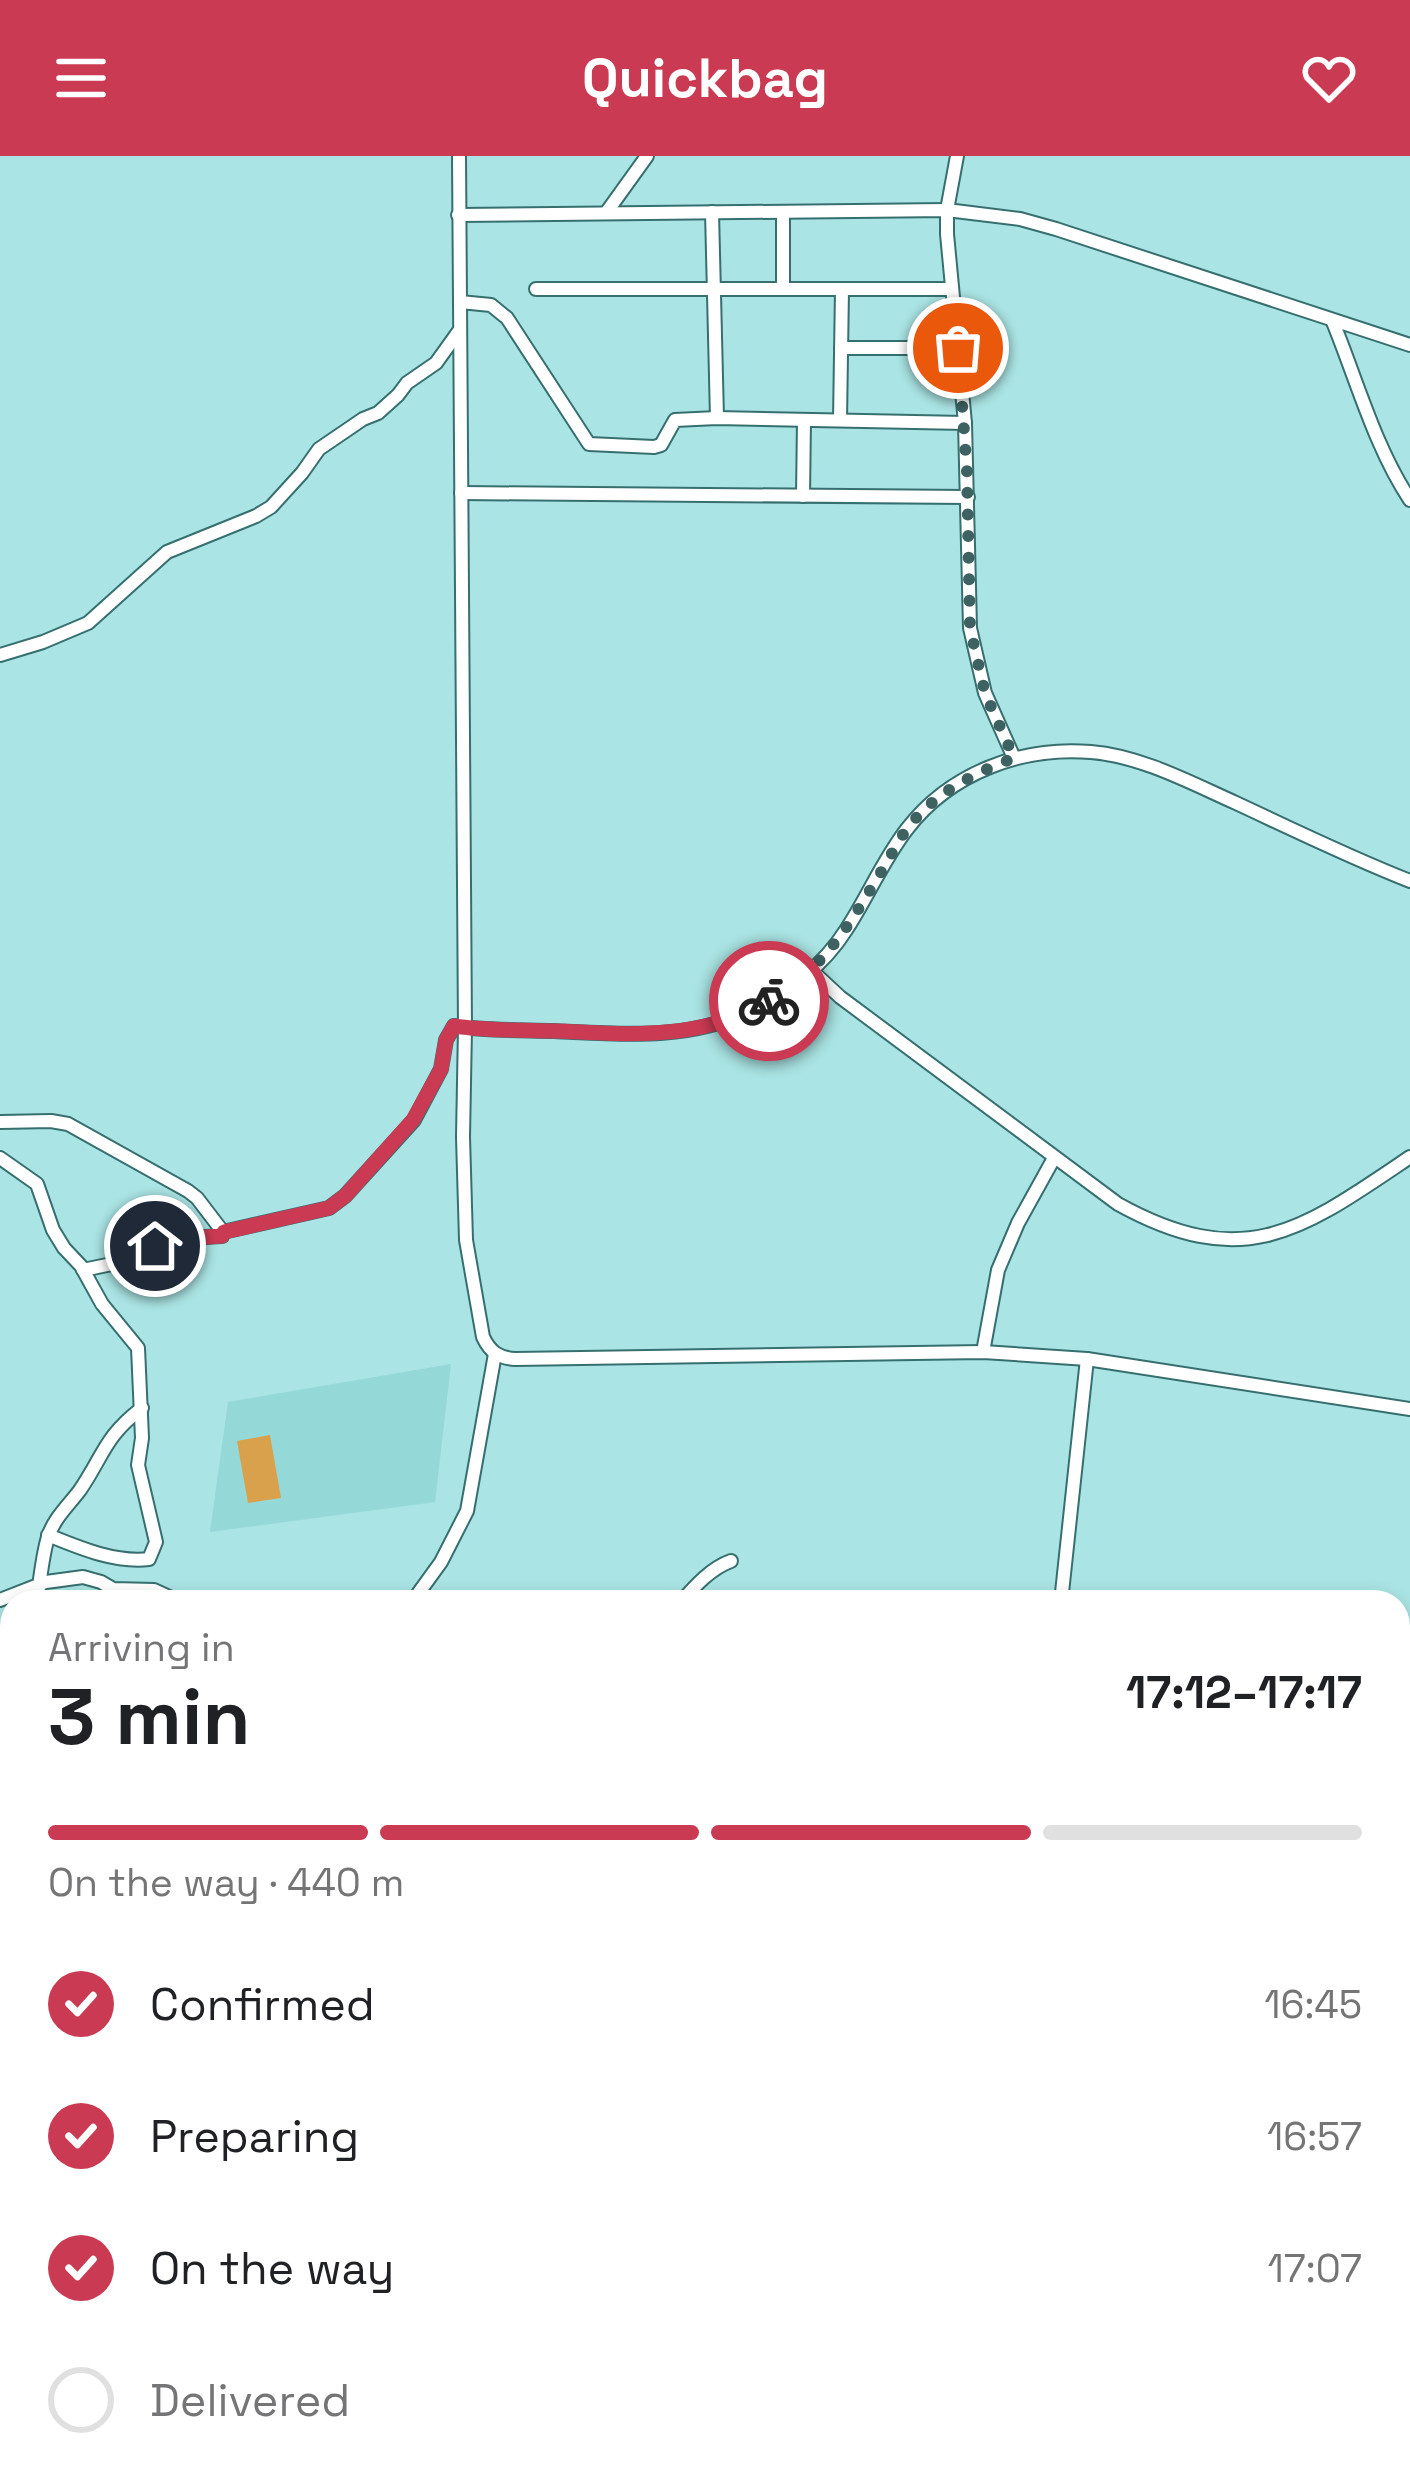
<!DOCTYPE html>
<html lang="en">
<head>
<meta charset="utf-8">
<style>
  body { margin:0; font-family:"Space Grotesk",sans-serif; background:#f2f2f2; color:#202124; height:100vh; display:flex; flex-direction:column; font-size:45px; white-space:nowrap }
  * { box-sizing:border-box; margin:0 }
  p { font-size:39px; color:#757577 }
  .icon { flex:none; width:66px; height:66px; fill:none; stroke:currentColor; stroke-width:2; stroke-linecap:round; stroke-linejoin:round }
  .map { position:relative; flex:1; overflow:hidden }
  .drawer { position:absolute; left:0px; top:1434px; width:1410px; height:903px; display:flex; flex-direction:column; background:#fff; border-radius:36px 36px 0 0; box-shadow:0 6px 18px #0003 }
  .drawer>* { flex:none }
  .pin { position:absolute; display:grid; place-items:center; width:102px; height:102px; color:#fff; margin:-51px; border:6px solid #fff; border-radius:50%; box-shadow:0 3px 12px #0007 }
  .courier { position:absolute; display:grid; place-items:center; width:120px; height:120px; margin:-60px; border:9px solid #cb3a53; border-radius:50%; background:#fff; color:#222; box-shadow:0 3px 15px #0007 }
  .overview em { font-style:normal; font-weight:700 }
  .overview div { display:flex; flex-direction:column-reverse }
  .overview { display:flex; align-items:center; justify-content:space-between; height:204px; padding:0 48px }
  h1 { font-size:78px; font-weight:700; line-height:90px }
  .bar { display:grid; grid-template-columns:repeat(4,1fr); gap:18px 12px; align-content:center; height:144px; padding:0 48px }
  .bar i { height:15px; border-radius:9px; background:#e0e0e0 }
  .bar .on { background:#cb3a53 }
  .bar p { grid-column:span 4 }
  ol { padding:0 48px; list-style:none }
  li { display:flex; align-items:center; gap:36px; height:132px }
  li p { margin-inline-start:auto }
  li .icon { padding:12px; border-radius:50%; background:#cb3a53; color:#fff; stroke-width:4 }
  li:last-child { color:#757577 }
  li i { width:66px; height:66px; border:6px solid #e0e0e0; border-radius:50% }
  header { display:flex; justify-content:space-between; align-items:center; height:156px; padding:0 48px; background:#cb3a53; color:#fff; font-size:54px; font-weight:700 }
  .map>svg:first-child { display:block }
  .built { fill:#94d8d7 }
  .green { fill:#d9a14b }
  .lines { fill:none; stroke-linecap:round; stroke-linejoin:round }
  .street-casing { stroke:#376f6f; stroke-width:16 }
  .street { stroke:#fff; stroke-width:12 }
  .done { stroke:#3e6161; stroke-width:12; stroke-dasharray:0 21.6 }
  .route { stroke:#cb3a53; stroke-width:15 }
</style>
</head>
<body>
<header><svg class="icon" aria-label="menu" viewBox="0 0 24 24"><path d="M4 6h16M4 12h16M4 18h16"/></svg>Quickbag<svg class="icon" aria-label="heart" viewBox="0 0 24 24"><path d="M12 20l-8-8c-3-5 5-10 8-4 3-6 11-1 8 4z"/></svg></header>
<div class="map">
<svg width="1410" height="2336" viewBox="0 0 1410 2336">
  <rect width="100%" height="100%" fill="#aae4e4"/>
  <!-- built -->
  <path class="built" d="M451,1208L435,1346L210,1376L228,1246Z"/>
  <!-- green -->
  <path class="green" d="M270,1279L281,1342L248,1347L237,1285Z"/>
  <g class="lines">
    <!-- street casing -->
    <g class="street-casing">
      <g id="street">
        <path d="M459,0L465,872L463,981L466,1084L483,1181C490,1196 499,1202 515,1203L983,1196L1087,1203L1410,1253"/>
        <path d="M957,0L947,54V78L965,267L970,472L985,537L1014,602"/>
        <path d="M712,56L717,262"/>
        <path d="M783,56V133"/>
        <path d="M606,57L647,0"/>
        <path d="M458,59L947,54L1020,63L1056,73L1410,189"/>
        <path d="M536,133H952"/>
        <path d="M460,146L491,149L507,162L589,288L654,291L661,289L675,264L717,262L965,267"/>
        <path d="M1333,166C1357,225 1375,291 1410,344"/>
        <path d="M841,192H958"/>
        <path d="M840,264L842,133"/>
        <path d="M461,337L968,341"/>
        <path d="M803,340L804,264"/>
        <path d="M0,499L43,486L88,467L167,396L256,360L271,351L302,317L319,293L363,263L378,257L398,239L407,227L436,207L459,175"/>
        <path d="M811,814L840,841L1118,1048C1245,1118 1302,1074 1410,1001"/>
        <path d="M0,966L51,965L68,968L188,1035L197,1042L223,1076"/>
        <path d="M0,1002L37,1028L53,1074L64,1092L81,1110L102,1148L138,1192L142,1282L138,1309L156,1386L149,1403C115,1407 80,1392 48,1379"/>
        <path d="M83,1114L112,1108L173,1083L222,1080L223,1076L329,1052L345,1040L414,964L441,913L446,884L454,870C487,875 521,874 554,875C621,878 687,885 750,855C787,838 824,809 846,774C867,742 883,704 907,673C950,617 1022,590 1091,596C1141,600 1191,627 1236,647C1294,674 1351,702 1410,725"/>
        <path d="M983,1196L998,1114L1018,1067L1054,1002"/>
        <path d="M0,1444L46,1426L83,1421L101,1426L113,1433L154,1434L180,1446"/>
        <path d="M37,1446C40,1425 42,1401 48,1381C54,1362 69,1349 80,1334C104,1299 104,1281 142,1252"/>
        <path d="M221,1446L226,1443L236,1446"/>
        <path d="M412,1446L441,1406L467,1355L495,1198"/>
        <path d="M681,1446C695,1430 711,1412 731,1405"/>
        <path d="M1061,1446L1087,1203"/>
        <path d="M0,1810L12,1837"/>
        <path d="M1398,2055H1410"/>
        <path d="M0,2184L12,2173"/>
        <path d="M361,2325L363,2336"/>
        <path d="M607,2325L630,2336"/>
        <path d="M483,2336L515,2330L532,2336"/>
        <path d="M963,2336L965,2325"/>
      </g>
    </g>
    <!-- street -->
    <use href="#street" class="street"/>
  </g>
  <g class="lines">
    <!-- done -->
    <path class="done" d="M769,845C826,811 850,767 883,713C891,700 898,685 907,673C934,637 973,618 1014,602L985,537L970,472L967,316L958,192"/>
    <!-- route -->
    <path class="route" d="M155,1090L173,1083L222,1080L224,1076L329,1052L345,1040L413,964L441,913L446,884L454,870C488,875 524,874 558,875C633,879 702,884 769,845"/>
  </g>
</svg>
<div class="pin" style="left:958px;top:192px;background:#ea580c"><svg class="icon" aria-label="bag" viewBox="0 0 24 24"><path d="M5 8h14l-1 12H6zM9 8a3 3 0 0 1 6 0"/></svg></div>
<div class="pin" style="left:155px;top:1090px;background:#1f2937"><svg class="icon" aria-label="home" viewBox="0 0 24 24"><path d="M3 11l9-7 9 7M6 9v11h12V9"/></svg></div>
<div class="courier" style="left:769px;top:845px"><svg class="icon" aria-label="bike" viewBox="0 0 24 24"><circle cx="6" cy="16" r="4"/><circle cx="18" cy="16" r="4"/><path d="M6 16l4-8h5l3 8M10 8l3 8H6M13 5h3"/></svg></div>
<section class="drawer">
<div class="overview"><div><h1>3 min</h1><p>Arriving in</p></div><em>17:12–17:17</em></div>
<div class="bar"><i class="on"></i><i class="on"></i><i class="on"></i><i></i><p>On the way · 440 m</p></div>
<ol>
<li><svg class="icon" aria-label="check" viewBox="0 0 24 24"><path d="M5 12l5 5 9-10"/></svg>Confirmed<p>16:45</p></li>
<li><svg class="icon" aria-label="check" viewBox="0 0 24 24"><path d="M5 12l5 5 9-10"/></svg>Preparing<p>16:57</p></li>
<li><svg class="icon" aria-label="check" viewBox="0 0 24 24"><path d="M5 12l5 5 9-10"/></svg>On the way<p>17:07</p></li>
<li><i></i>Delivered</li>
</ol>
</section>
</div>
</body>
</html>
